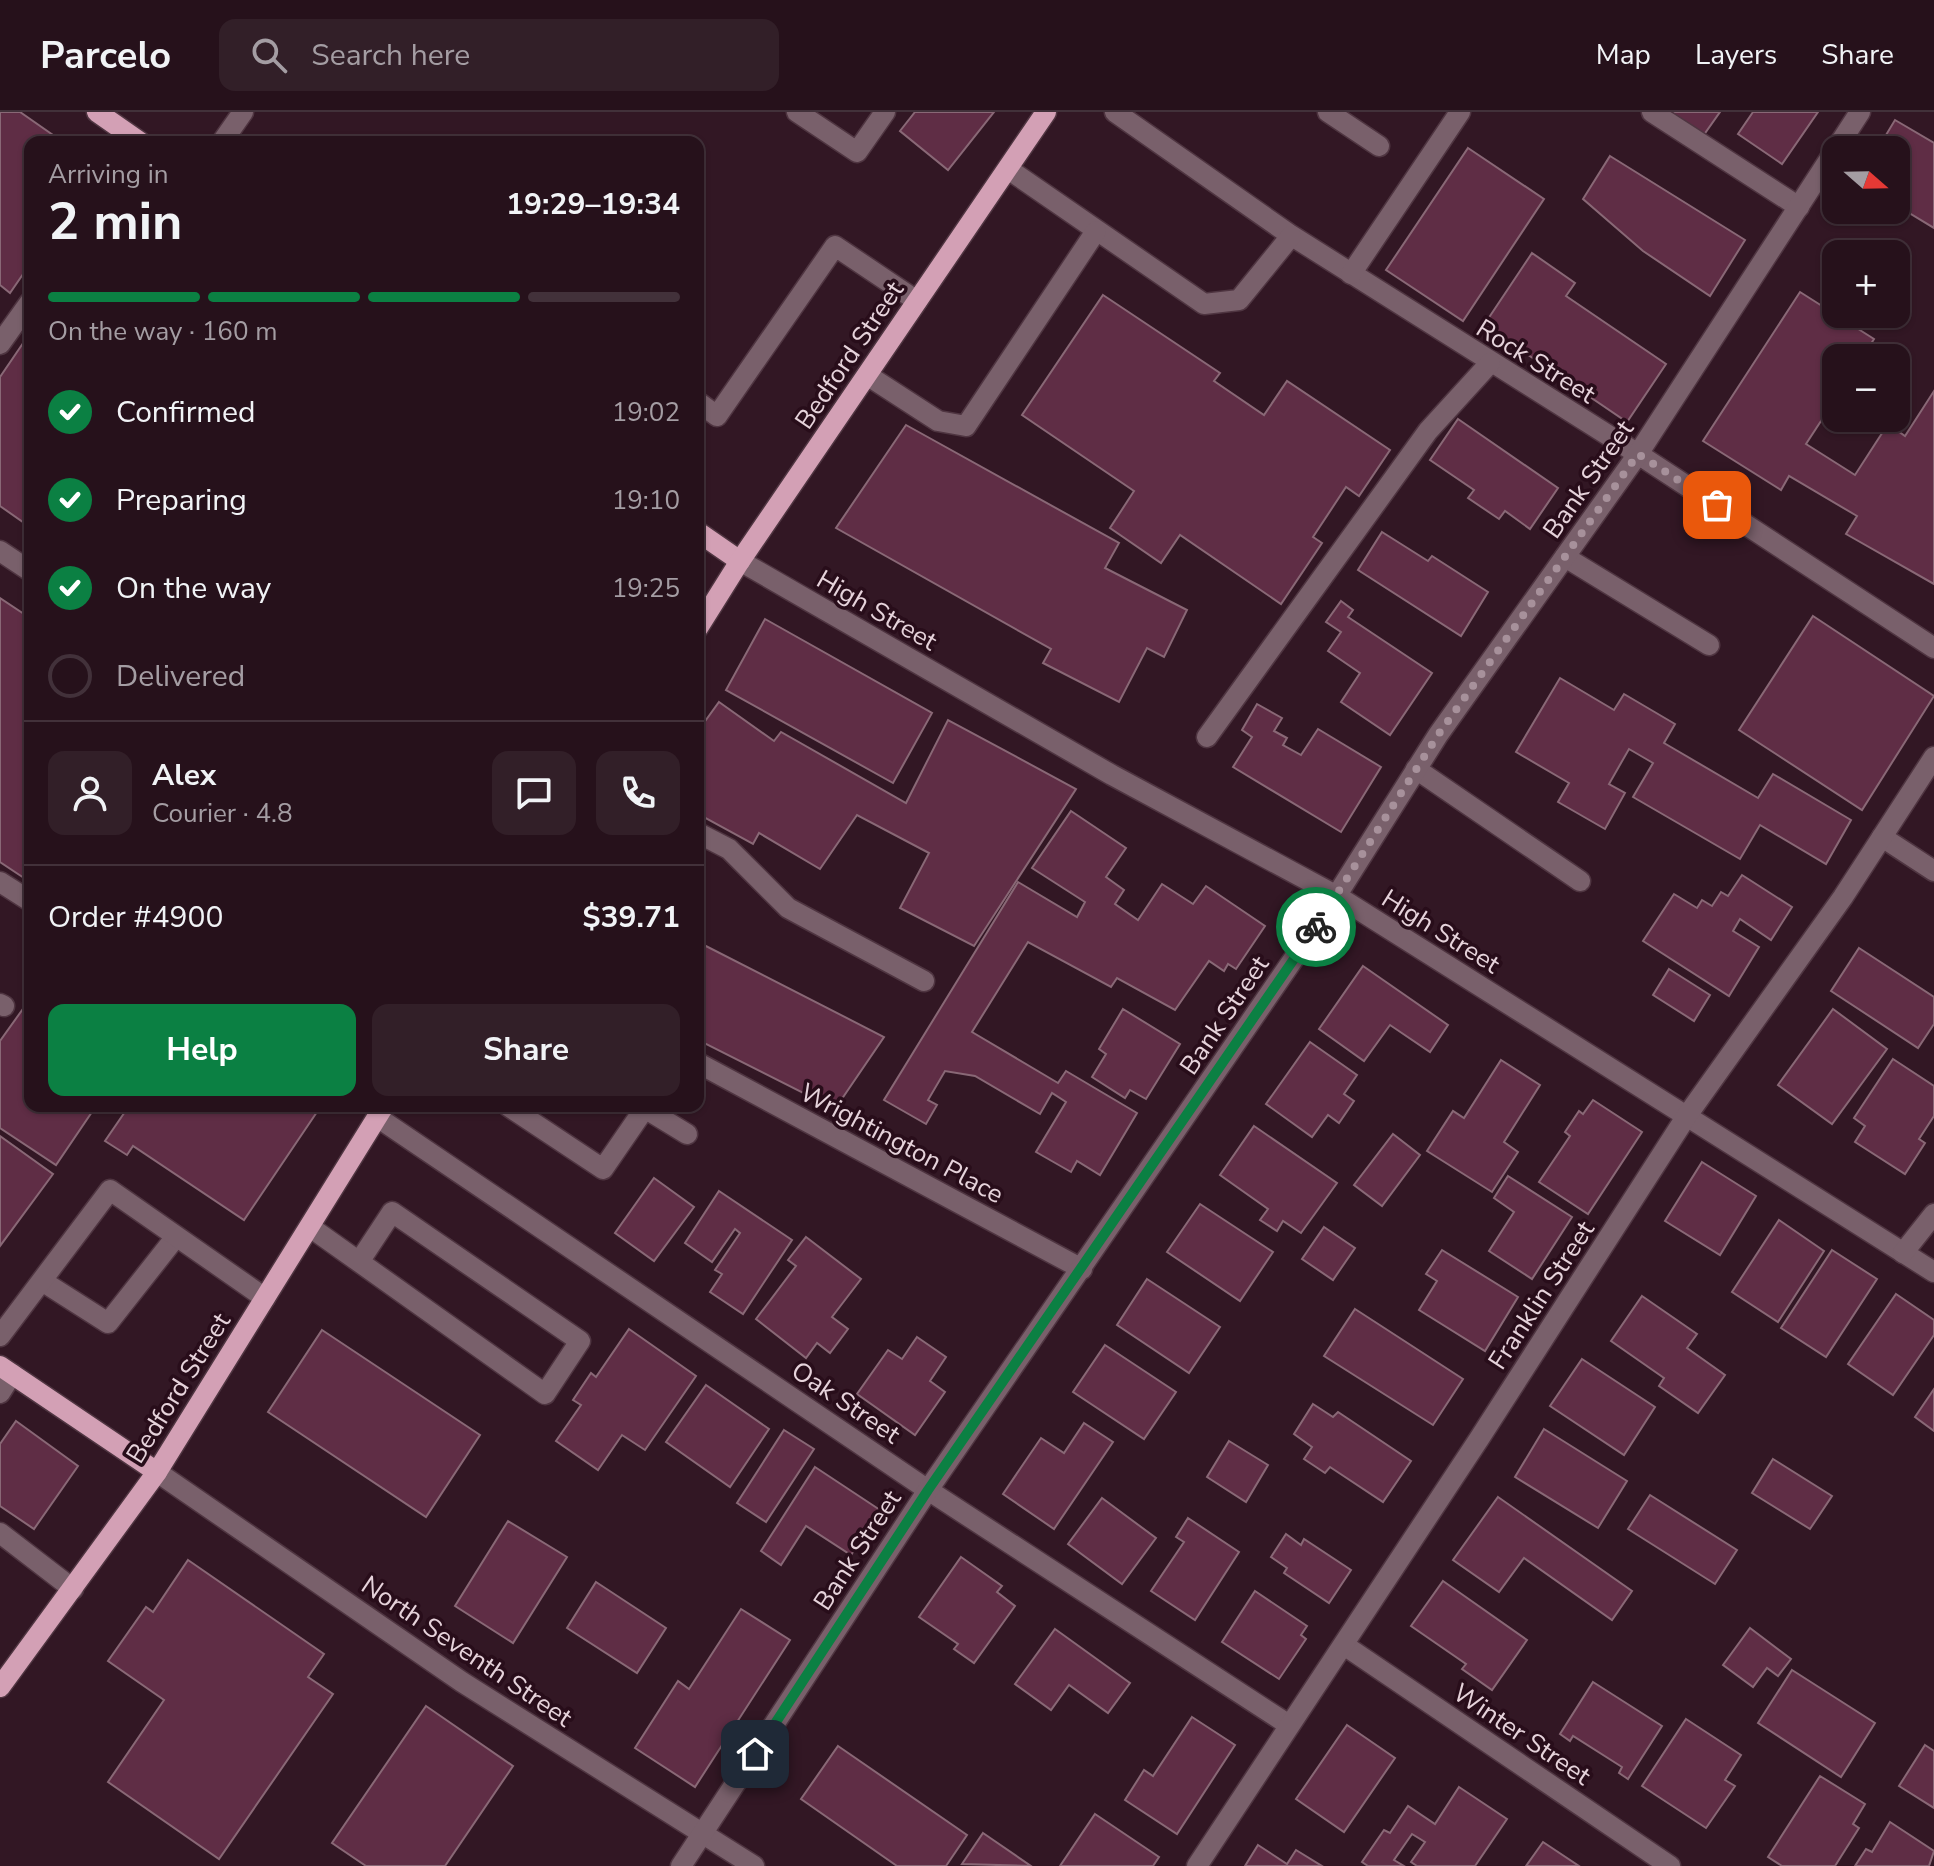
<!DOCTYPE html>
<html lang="en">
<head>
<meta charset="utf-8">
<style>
  body { margin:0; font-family:"Nunito Sans",sans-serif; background:#321f28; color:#f1f3f6; height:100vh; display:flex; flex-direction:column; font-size:30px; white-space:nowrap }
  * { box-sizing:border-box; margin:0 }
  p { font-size:26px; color:#a49da3 }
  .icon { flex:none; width:44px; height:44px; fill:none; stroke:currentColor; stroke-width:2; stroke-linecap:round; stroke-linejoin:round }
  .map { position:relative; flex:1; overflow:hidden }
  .details { position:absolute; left:24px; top:24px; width:680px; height:976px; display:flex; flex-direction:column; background:#26111b; border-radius:16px; box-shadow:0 2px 6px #0004,0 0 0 2px #42313a }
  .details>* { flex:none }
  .needle { width:52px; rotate:110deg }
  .controls { position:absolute; left:1822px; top:24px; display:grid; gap:16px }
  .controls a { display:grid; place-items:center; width:88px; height:88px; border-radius:16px; background:#26111b; box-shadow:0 2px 6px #0004,0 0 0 2px #42313a; font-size:40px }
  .pin { position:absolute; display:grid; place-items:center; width:68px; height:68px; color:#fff; margin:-34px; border-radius:16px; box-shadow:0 4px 12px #0006 }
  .courier { position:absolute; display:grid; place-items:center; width:80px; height:80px; margin:-40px; border:6px solid #0b8043; border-radius:50%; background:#fff; color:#222; box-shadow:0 2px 10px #0007 }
  .head em { font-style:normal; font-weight:700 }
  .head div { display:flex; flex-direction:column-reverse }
  .head { display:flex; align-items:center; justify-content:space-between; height:136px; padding:0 24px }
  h1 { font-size:52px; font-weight:700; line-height:60px }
  .bar { display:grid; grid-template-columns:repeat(4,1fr); gap:12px 8px; align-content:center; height:96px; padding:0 24px }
  .bar i { height:10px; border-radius:6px; background:#42313a }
  .bar .active { background:#0b8043 }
  .bar p { grid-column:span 4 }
  .line { display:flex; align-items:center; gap:20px; padding:0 24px; border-top:2px solid #42313a }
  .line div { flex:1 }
  .round { display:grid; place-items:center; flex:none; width:84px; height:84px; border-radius:16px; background:#321f28 }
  ol { padding:0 24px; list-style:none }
  li { display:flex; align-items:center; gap:24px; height:88px }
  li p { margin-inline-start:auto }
  li .icon { padding:8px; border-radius:50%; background:#0b8043; color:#fff; stroke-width:4 }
  li:last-child { color:#a49da3 }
  li i { width:44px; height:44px; border:4px solid #42313a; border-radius:50% }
  .button { display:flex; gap:16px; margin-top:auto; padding:16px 24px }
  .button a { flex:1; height:92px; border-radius:16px; background:#0b8043; color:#fff; font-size:32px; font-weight:700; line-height:92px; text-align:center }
  .button a+a { background:#321f28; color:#f1f3f6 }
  header { display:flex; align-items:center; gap:48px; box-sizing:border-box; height:112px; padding:0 40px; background:#26111b; border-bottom:2px solid #42313a }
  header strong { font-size:38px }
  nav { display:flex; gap:44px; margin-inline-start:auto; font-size:28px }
  .search { width:560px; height:72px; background:#321f28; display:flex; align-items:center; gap:20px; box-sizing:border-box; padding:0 28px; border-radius:16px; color:#a49da3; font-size:30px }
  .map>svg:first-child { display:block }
  .building { fill:#5f2d45; stroke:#896876; stroke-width:2 }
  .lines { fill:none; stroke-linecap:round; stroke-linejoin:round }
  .minor-casing { stroke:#4f3541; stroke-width:23 }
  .major-casing { stroke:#4f3541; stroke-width:23 }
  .minor { stroke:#79606b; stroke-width:20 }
  .major { stroke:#d3a0b5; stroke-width:20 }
  .done { stroke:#a7919b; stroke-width:8; stroke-dasharray:0 14.4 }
  .route { stroke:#0b8043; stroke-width:10 }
  .labels { text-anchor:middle; stroke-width:7; stroke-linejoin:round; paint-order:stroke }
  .street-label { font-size:26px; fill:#e6d3db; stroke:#280d1a }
</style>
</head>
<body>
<header>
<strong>Parcelo</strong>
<div class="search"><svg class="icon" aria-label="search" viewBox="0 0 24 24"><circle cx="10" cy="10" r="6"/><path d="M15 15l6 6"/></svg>Search here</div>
<nav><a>Map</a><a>Layers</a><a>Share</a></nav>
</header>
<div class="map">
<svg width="1934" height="1754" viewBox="0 0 1934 1754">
  <rect width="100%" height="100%" fill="#321724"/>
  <!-- building -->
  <g class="building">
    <path d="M0,0H20L63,30H30V152L10,181L0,173Z"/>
    <path d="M915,0H994L948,58L900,19Z"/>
    <path d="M1668,0H1720L1703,24Z"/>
    <path d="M1753,0H1818L1782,52L1738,22Z"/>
    <path d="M1895,8L1934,31V116L1896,93V38H1877Z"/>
    <path d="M1468,36L1544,87L1463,209L1386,158Z"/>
    <path d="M1610,44L1745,128L1710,184L1643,139L1583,87Z"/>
    <path d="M1532,141L1575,171L1566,184L1666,252L1627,310L1484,213Z"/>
    <path d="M1800,180L1874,227L1862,246H1836V286L1806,332L1855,363L1888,312L1905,324L1934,279V472L1846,422L1857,404L1789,364L1781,378L1703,329Z"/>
    <path d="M1103,183L1220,261L1214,269L1264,303L1287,269L1390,338L1359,384L1346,375L1313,425L1322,431L1281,492L1180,423L1161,451L1110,416L1134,379L1022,303Z"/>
    <path d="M30,221V415L0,394V265Z"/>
    <path d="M1458,307L1558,376L1530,417L1505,399L1499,407L1468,386L1474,378L1430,348Z"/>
    <path d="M906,313L1119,431L1105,456L1187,498L1164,545L1147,536L1119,590L1043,551L1051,537L836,416Z"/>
    <path d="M1382,420L1428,449L1432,444L1488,480L1461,524L1358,458Z"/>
    <path d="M0,486L30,506V770L0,750Z"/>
    <path d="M1341,489L1353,498L1348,505L1432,561L1390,623L1341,590L1360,561L1328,539L1341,520L1326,510Z"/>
    <path d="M1813,504L1934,584L1862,698L1739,618Z"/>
    <path d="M765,507L932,601L893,671L726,578Z"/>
    <path d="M1560,566L1614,598L1624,582L1675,612L1664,631L1758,686L1773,662L1851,708L1826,752L1760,713L1740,747L1633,685L1653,651L1629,637L1609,672L1625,681L1605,717L1558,690L1569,671L1516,640Z"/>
    <path d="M719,590L774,629L781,620L906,691L948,608L1076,677L974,834L900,796L929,741L857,703L820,757L759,721L753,732L698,702V619Z"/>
    <path d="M1257,592L1282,606L1274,619L1287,626L1283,633L1301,643L1318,617L1381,655L1341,720L1233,655L1252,625L1242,618Z"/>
    <path d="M1071,699L1126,736L1106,765L1124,778L1115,792L1138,808L1162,772L1193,792L1206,774L1265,814L1236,857L1228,852L1224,859L1209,849L1175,898L1117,866L1111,875L1028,830L972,920L1058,971L1066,959L1137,1001L1100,1063L1077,1049L1071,1060L1036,1040L1066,990L1052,981L1040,1002L975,964L945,959L928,988L937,993L926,1012L884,988L1018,770L1077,805L1085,790L1032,756Z"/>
    <path d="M1742,763L1792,795L1771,828L1740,807L1733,819L1759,835L1729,884L1643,829L1674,782L1697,796L1702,788L1712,794L1721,780L1728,784Z"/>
    <path d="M698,830L884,925L835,997L698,928Z"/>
    <path d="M1859,836L1934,885V912L1918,936L1831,879Z"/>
    <path d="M1363,854L1448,913L1430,940L1390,913L1364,949L1319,917Z"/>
    <path d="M1669,857L1710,883L1694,909L1653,883Z"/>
    <path d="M30,887V994H96L56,1053L0,1016V929Z"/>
    <path d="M1123,897L1180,932L1146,987L1130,978L1125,986L1092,965L1106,942L1099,937Z"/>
    <path d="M1833,897L1887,937L1832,1012L1778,973Z"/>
    <path d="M1310,930L1357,963L1344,982L1354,989L1339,1011L1328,1003L1312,1025L1266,992Z"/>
    <path d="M1893,947L1934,974V1004L1919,1027L1925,1031L1905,1062L1855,1030L1865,1014L1854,1006Z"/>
    <path d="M1501,948L1540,973L1504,1030L1518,1040L1492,1080L1427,1039L1453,999L1464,1006Z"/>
    <path d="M1593,988L1642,1020L1588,1102L1539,1070L1570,1024L1565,1020L1579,999L1583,1002Z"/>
    <path d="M129,994H321L244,1108L133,1034L127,1043L105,1029Z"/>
    <path d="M1254,1014L1337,1071L1301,1121L1283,1109L1277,1119L1260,1108L1268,1097L1220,1063Z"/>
    <path d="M1393,1022L1420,1043L1382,1094L1354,1073Z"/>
    <path d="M0,1024L53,1062L0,1134Z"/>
    <path d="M1702,1050L1756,1084L1720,1143L1665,1109Z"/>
    <path d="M1508,1064L1572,1105L1532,1167L1489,1139L1514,1100L1494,1086Z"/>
    <path d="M654,1066L694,1095L654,1149L615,1121Z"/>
    <path d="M719,1079L792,1128L743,1202L710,1180L722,1162L715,1158L740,1121L735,1117L712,1150L685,1131Z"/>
    <path d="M1200,1092L1273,1140L1240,1189L1167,1140Z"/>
    <path d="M1779,1108L1824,1139L1778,1210L1732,1180Z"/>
    <path d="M1324,1115L1355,1136L1333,1168L1302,1147Z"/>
    <path d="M806,1125L861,1167L832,1205L848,1217L830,1241L817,1231L806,1246L756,1207L796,1154L788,1148Z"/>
    <path d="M1442,1138L1518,1185L1485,1239L1419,1198L1437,1169L1426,1162Z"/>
    <path d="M1832,1138L1877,1167L1826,1245L1781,1216Z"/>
    <path d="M1147,1167L1220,1215L1189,1261L1117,1213Z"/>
    <path d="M1896,1182L1934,1208V1223L1893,1283L1848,1252Z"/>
    <path d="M1642,1184L1697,1222L1687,1236L1725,1263L1698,1301L1659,1274L1664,1266L1611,1229Z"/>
    <path d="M1355,1197L1463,1267L1433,1313L1324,1244Z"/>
    <path d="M629,1217L696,1264L645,1338L622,1323L598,1358L556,1329L581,1293L573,1288L591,1261L596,1265Z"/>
    <path d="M322,1218L480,1323L426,1405L268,1300Z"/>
    <path d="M917,1225L946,1245L930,1269L945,1280L915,1323L857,1282L888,1238L902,1247Z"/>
    <path d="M1105,1233L1176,1280L1144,1327L1073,1280Z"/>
    <path d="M1582,1247L1655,1295L1624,1343L1550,1294Z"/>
    <path d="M706,1273L769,1317L730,1375L666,1330Z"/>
    <path d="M1934,1277V1319L1915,1305Z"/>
    <path d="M1313,1292L1333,1305L1338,1300L1411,1349L1383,1390L1330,1355L1325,1361L1304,1347L1312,1335L1294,1322Z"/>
    <path d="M16,1309L78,1354L34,1417L0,1394V1332Z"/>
    <path d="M1084,1311L1113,1330L1054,1417L1003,1382L1041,1326L1064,1341Z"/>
    <path d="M1544,1317L1627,1369L1598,1416L1515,1365Z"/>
    <path d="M784,1318L814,1337L766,1410L737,1391Z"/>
    <path d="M1229,1329L1268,1353L1246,1390L1207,1365Z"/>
    <path d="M1773,1347L1832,1384L1810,1417L1752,1381Z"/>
    <path d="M815,1355L880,1398L851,1443L806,1414L781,1453L761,1439Z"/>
    <path d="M1650,1383L1737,1438L1715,1472L1628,1417Z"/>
    <path d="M1498,1385L1632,1479L1612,1508L1524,1446L1499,1480L1453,1448Z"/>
    <path d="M1102,1386L1156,1426L1122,1472L1068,1432Z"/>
    <path d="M1188,1406L1239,1440L1195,1508L1151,1479L1184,1430L1176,1425Z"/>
    <path d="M508,1409L567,1445L513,1531L455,1494Z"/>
    <path d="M1286,1422L1301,1433L1304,1427L1351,1458L1329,1491L1284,1461L1287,1456L1271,1445Z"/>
    <path d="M961,1445L1002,1474L997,1480L1015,1494L974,1551L954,1537L958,1532L919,1505Z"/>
    <path d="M188,1448L324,1542L308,1565L333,1582L219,1747L108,1670L164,1588L108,1549L146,1495L153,1500Z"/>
    <path d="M1443,1469L1527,1528L1492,1578L1462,1557L1466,1552L1411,1514Z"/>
    <path d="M596,1470L666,1516L637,1561L567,1516Z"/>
    <path d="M1255,1479L1307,1514L1301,1523L1306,1527L1279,1567L1222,1530Z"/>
    <path d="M741,1497L790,1528L695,1675L635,1636L678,1569L689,1577Z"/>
    <path d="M1750,1516L1791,1547L1778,1564L1767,1556L1753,1575L1723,1553Z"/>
    <path d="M1055,1517L1130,1571L1108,1601L1069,1573L1051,1598L1015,1572Z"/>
    <path d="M1792,1558L1875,1611L1841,1665L1758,1611Z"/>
    <path d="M1593,1570L1662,1614L1628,1667L1619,1661L1622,1655L1573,1624L1570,1629L1560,1622Z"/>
    <path d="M426,1594L513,1654L445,1754H366L332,1731Z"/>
    <path d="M1192,1605L1235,1633L1177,1722L1125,1688L1144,1658L1153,1664Z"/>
    <path d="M1686,1607L1741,1643L1725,1668L1735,1674L1706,1716L1642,1674Z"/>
    <path d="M1347,1613L1395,1646L1344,1720L1296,1687Z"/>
    <path d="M1925,1633L1934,1639V1696L1899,1674Z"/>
    <path d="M838,1634L967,1723L946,1754H897L801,1687Z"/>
    <path d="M1820,1664L1865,1692L1853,1712L1859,1716L1835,1754H1782L1768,1745Z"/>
    <path d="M1459,1675L1507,1707L1475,1754H1417L1411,1750L1425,1730L1412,1722L1394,1748L1404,1754H1368L1362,1750L1384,1718L1390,1721L1408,1694L1435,1712Z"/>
    <path d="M1095,1702L1159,1745L1153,1754H1060Z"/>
    <path d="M1890,1710L1934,1739L1929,1754H1855L1866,1737L1872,1740Z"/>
    <path d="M983,1721L1031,1754L962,1752Z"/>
    <path d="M1543,1730L1579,1754H1526Z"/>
    <path d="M1258,1733L1287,1752L1296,1738L1322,1754H1245Z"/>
  </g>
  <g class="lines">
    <!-- minor casing -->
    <g class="minor-casing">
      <g id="minor">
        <path d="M797,0L857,40L885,0"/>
        <path d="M1115,0L1289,122L1638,342L1934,536"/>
        <path d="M1328,0L1379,34"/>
        <path d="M1652,0L1799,95"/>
        <path d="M222,30L243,0"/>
        <path d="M1008,57L1204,192L1239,188L1291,124"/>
        <path d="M1351,162L1460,0"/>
        <path d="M0,232L30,190"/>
        <path d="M867,263L938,309L966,314L1096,119"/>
        <path d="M698,290L717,304L835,134L917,189"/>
        <path d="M0,439L30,459"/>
        <path d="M1565,445L1709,533"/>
        <path d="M740,449L1112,663L1337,784L1934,1160"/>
        <path d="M1207,625L1428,319L1490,251"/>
        <path d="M1416,657L1580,769"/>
        <path d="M698,721L729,737L788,796L924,869"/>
        <path d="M1882,725L1934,759"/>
        <path d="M0,770L30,789"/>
        <path d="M0,892L4,894"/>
        <path d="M698,951L1082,1157"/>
        <path d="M508,994L603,1057L645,996"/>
        <path d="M641,994L687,1022"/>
        <path d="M377,1005L928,1378L1289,1613"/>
        <path d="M310,1115L545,1282L580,1229L392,1100L359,1150"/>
        <path d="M1903,1141L1934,1102"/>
        <path d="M42,1169L108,1211L175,1126"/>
        <path d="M0,1224L110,1078L265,1186"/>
        <path d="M0,1281L12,1262"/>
        <path d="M157,1360L462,1570L754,1754"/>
        <path d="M0,1421L73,1477"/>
        <path d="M1344,1533L1670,1754"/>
        <path d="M681,1754L928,1378L1330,794L1438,623L1638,342L1860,0"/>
        <path d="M1197,1754L1479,1327L1686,1005L1843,785L1934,645"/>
      </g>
    </g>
    <!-- major casing -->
    <g class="major-casing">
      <g id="major">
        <path d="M97,0L140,30"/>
        <path d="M698,420L740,449"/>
        <path d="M698,516L740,449L1046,0"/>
        <path d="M0,1254L157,1360"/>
        <path d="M0,1575L157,1360L384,994"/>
      </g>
    </g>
    <!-- minor -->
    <use href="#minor" class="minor"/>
    <!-- major -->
    <use href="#major" class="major"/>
  </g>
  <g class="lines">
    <!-- done -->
    <path class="done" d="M1316,815L1438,623L1638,342L1717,393"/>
    <!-- route -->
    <path class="route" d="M755,1642L928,1378L1316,815"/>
  </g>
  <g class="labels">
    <!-- street labels -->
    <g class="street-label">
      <text transform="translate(849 243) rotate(-56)" y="9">Bedford Street</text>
      <text transform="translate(1536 249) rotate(32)" y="9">Rock Street</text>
      <text transform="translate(1588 367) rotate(-55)" y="9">Bank Street</text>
      <text transform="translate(877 498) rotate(30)" y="9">High Street</text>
      <text transform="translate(1441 819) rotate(32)" y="9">High Street</text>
      <text transform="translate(1224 903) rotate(-56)" y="9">Bank Street</text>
      <text transform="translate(902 1031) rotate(28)" y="9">Wrightington Place</text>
      <text transform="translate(1541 1183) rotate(-57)" y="9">Franklin Street</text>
      <text transform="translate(178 1276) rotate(-58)" y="9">Bedford Street</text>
      <text transform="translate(846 1290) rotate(34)" y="9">Oak Street</text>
      <text transform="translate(857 1438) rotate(-57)" y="9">Bank Street</text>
      <text transform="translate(467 1539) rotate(34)" y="9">North Seventh Street</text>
      <text transform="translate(1522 1622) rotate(34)" y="9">Winter Street</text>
    </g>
  </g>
</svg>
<div class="controls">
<a><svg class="needle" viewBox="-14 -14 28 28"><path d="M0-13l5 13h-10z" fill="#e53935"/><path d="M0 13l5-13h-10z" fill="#a49da3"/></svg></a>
<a>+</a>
<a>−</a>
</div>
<div class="pin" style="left:1717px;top:393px;background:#ea580c"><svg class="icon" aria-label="bag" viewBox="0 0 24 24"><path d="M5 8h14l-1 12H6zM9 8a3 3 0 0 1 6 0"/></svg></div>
<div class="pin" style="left:755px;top:1642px;background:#1f2937"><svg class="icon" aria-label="home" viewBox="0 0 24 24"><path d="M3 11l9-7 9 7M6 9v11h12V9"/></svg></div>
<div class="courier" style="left:1316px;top:815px"><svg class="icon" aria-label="bike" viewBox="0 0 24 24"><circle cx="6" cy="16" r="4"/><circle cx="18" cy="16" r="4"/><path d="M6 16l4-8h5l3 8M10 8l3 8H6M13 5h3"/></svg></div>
<section class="details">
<div class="head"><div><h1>2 min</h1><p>Arriving in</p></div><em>19:29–19:34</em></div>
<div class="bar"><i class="active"></i><i class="active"></i><i class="active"></i><i></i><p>On the way · 160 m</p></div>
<ol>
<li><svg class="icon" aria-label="check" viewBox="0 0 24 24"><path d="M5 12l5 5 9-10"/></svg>Confirmed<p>19:02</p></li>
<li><svg class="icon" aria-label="check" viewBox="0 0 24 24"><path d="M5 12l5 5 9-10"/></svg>Preparing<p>19:10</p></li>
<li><svg class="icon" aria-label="check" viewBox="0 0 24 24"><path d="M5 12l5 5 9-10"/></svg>On the way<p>19:25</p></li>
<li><i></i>Delivered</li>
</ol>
<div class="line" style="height:144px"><a class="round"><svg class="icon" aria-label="person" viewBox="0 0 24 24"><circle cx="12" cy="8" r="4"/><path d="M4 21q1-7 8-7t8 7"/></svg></a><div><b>Alex</b><p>Courier · 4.8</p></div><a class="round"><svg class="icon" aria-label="chat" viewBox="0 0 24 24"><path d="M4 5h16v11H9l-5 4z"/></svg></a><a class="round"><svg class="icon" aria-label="phone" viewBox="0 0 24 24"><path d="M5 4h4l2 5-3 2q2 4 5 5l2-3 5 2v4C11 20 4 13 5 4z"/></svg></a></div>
<div class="line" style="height:104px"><div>Order #4900</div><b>$39.71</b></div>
<div class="button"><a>Help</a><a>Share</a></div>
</section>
</div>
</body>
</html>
